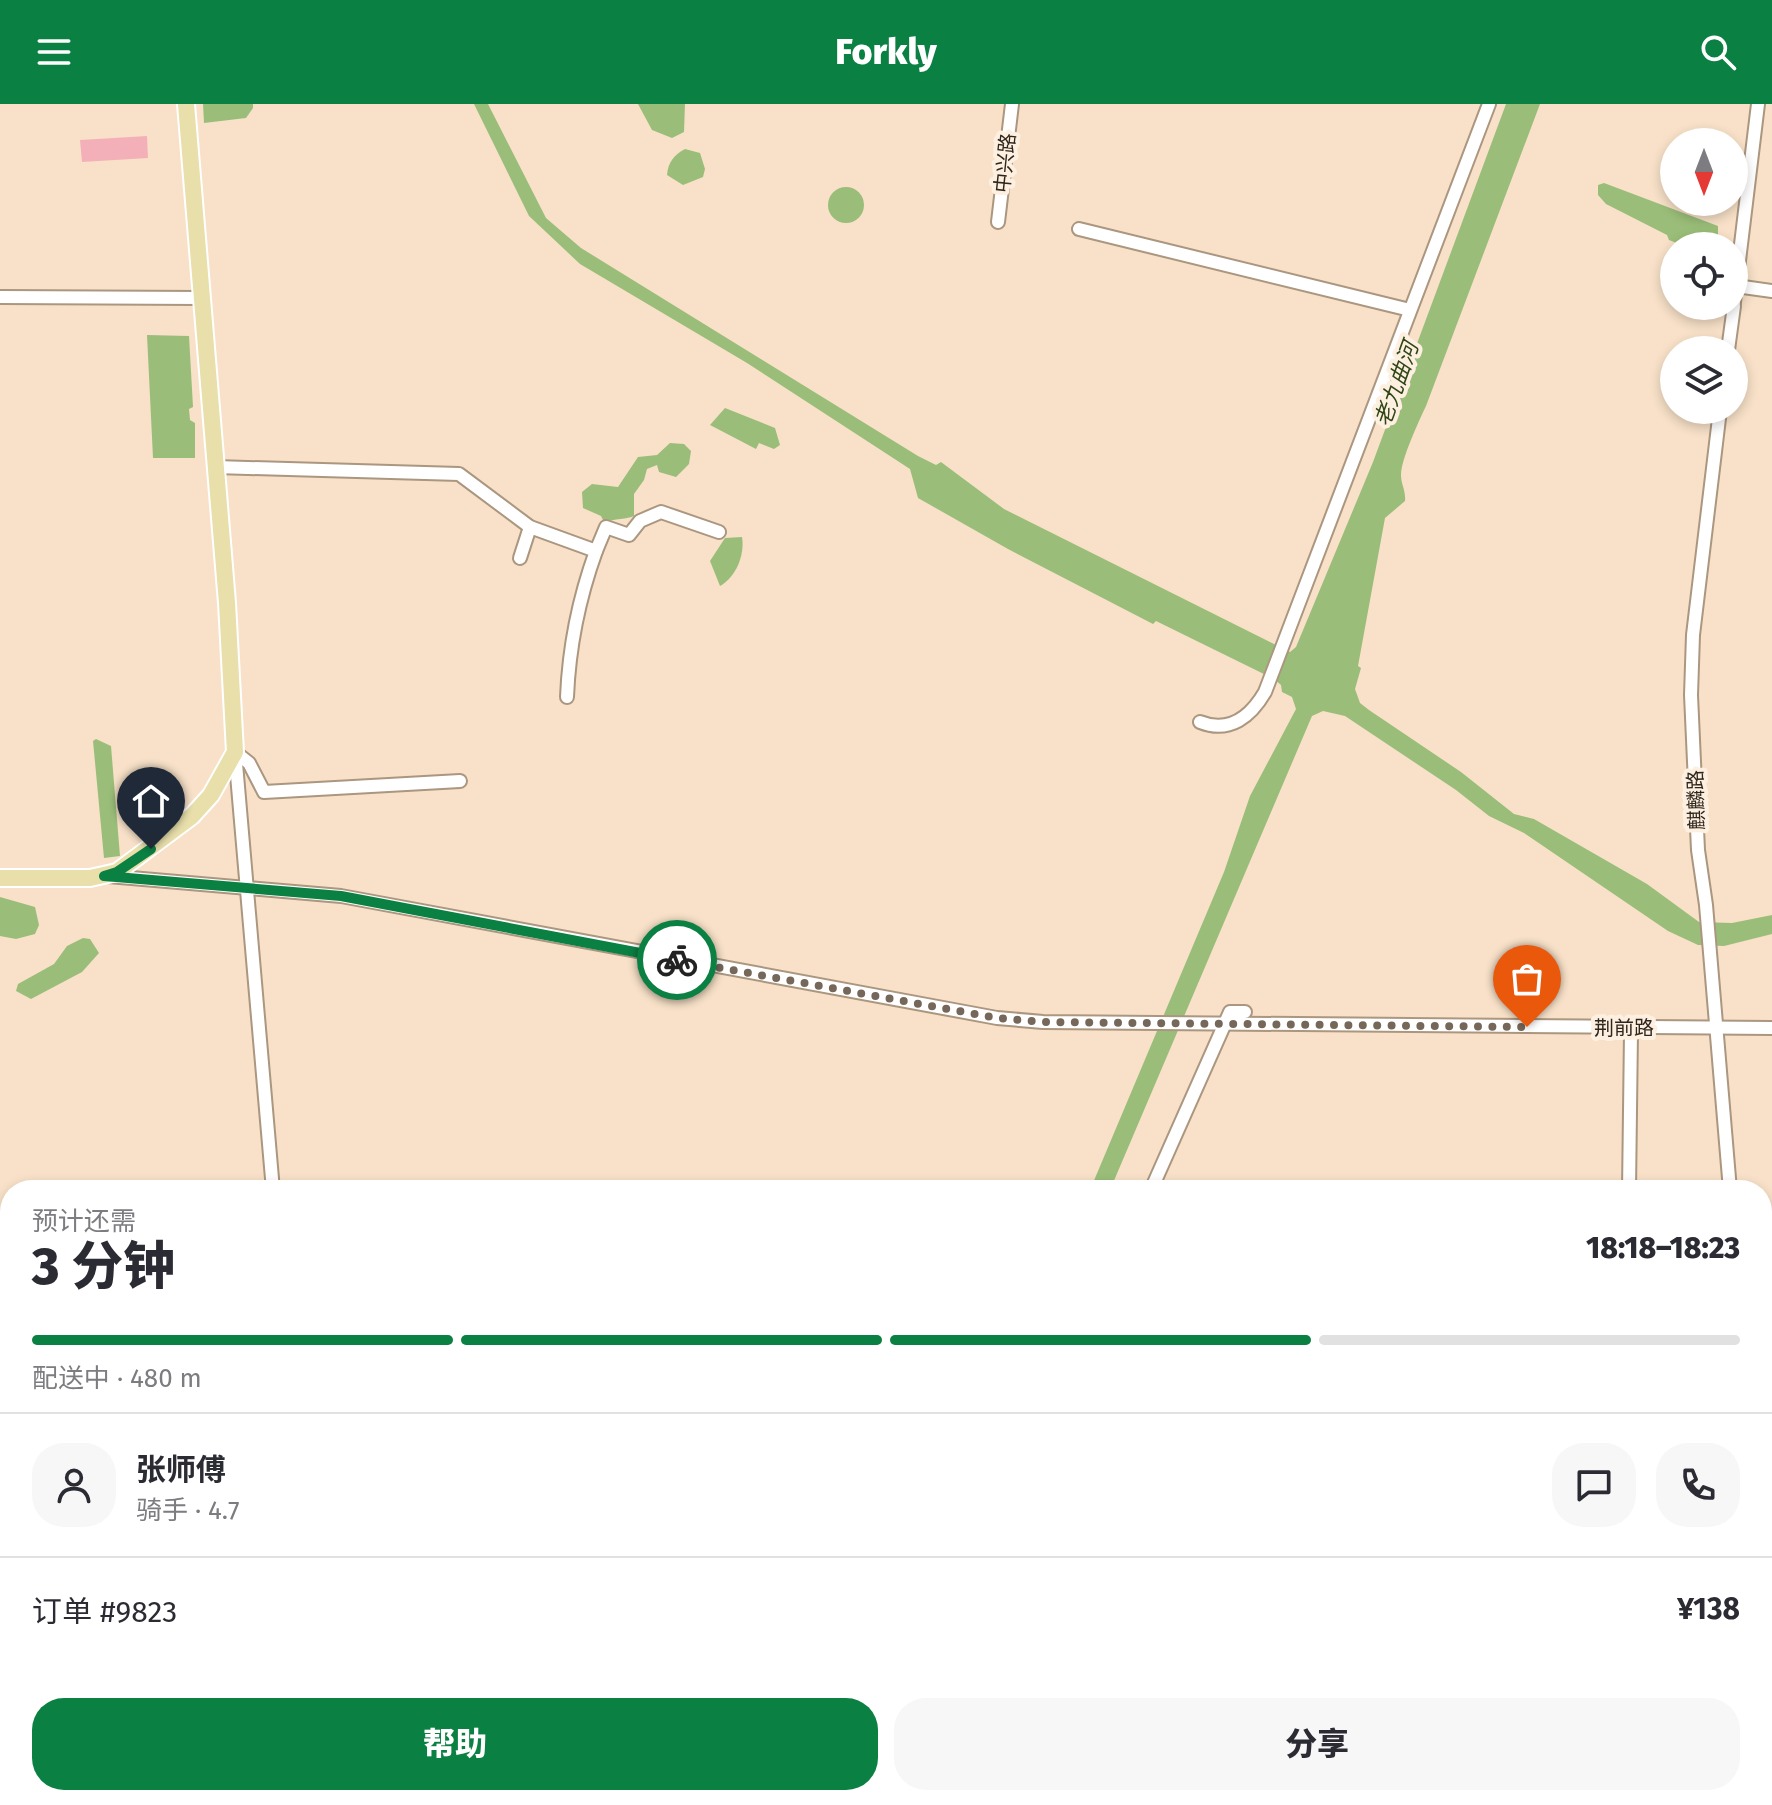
<!DOCTYPE html>
<html lang="zh">
<head>
<meta charset="utf-8">
<style>
  body { margin:0; font-family:"Fira Sans","Noto Sans SC",sans-serif; background:#f7f7f7; color:#2b2b33; height:100vh; display:flex; flex-direction:column; font-size:30px; white-space:nowrap }
  * { box-sizing:border-box; margin:0 }
  p { font-size:26px; color:#7c7c81 }
  .icon { flex:none; width:44px; height:44px; fill:none; stroke:currentColor; stroke-width:2; stroke-linecap:round; stroke-linejoin:round }
  .map { position:relative; flex:1; overflow:hidden }
  .drawer { position:absolute; left:0px; top:1076px; width:1772px; height:626px; display:flex; flex-direction:column; background:#fff; border-radius:32px 32px 0 0; box-shadow:0 4px 12px #0003 }
  .drawer>* { flex:none }
  .needle { width:52px; rotate:180deg }
  .buttons { position:absolute; left:1660px; top:24px; display:grid; gap:16px }
  .buttons a { display:grid; place-items:center; width:88px; height:88px; border-radius:50%; background:#fff; box-shadow:0 4px 12px #0003; font-size:40px }
  .pin { position:absolute; display:grid; place-items:center; width:68px; height:68px; color:#fff; margin:-82px -34px; border-radius:50% 50% 50% 0; rotate:-45deg; box-shadow:0 0 8px #0007 }
  .pin .icon { rotate:45deg }
  .courier { position:absolute; display:grid; place-items:center; width:80px; height:80px; margin:-40px; border:6px solid #0b8043; border-radius:50%; background:#fff; color:#222; box-shadow:0 2px 10px #0007 }
  .overview em { font-style:normal; font-weight:800 }
  .overview div { display:flex; flex-direction:column-reverse }
  .overview { display:flex; align-items:center; justify-content:space-between; height:136px; padding:0 32px }
  h1 { font-size:52px; font-weight:800; line-height:60px }
  .bar { display:grid; grid-template-columns:repeat(4,1fr); gap:12px 8px; align-content:center; height:96px; padding:0 32px }
  .bar i { height:10px; border-radius:6px; background:#e1e1e2 }
  .bar .active { background:#0b8043 }
  .bar p { grid-column:span 4 }
  .line { display:flex; align-items:center; gap:20px; padding:0 32px; border-top:2px solid #e1e1e2 }
  .line div { flex:1 }
  .round { display:grid; place-items:center; flex:none; width:84px; height:84px; border-radius:32px; background:#f7f7f7 }
  .cta { display:flex; gap:16px; margin-top:auto; padding:16px 32px }
  .cta a { flex:1; height:92px; border-radius:32px; background:#0b8043; color:#fff; font-size:32px; font-weight:800; line-height:92px; text-align:center }
  .cta a+a { background:#f7f7f7; color:#2b2b33 }
  header { display:flex; justify-content:space-between; align-items:center; height:104px; padding:0 32px; background:#0b8043; color:#fff; font-size:36px; font-weight:800 }
  .map>svg:first-child { display:block }
  .green { fill:#f4b0b9 }
  .water { fill:#9abe79 }
  .lines { fill:none; stroke-linecap:round; stroke-linejoin:round }
  .minor-casing { stroke:#ab967f; stroke-width:16 }
  .major-casing { stroke:#fff; stroke-width:20 }
  .minor { stroke:#fff; stroke-width:12 }
  .major { stroke:#e8dfab; stroke-width:16 }
  .done { stroke:#75685a; stroke-width:8; stroke-dasharray:0 14.4 }
  .route { stroke:#0b8043; stroke-width:10 }
  .labels { text-anchor:middle; stroke-width:8; stroke-linejoin:round; paint-order:stroke }
  .street-label { font-size:20px; fill:#2f271e; stroke:#fef0e1 }
  .water-label { font-size:22px; font-style:italic; fill:#2f4615; stroke:#fef0e1 }
</style>
</head>
<body>
<header><svg class="icon" aria-label="menu" viewBox="0 0 24 24"><path d="M4 6h16M4 12h16M4 18h16"/></svg>Forkly<svg class="icon" aria-label="search" viewBox="0 0 24 24"><circle cx="10" cy="10" r="6"/><path d="M15 15l6 6"/></svg></header>
<div class="map">
<svg width="1772" height="1701" viewBox="0 0 1772 1701">
  <rect width="100%" height="100%" fill="#f8e1c8"/>
  <!-- green -->
  <path class="green" d="M147,32L148,54L82,58L80,36Z"/>
  <!-- water -->
  <g class="water">
    <path d="M203,0H253V4L246,14L204,19Z"/>
    <path d="M474,0H488L546,114L581,144L918,352L936,361L941,358L1004,405L1290,548L1296,543L1373,358L1506,0H1540L1426,302C1419,317 1401,355 1401,371C1401,380 1406,387 1405,397L1385,414L1358,562L1361,564L1355,585L1360,599L1369,606L1461,668L1514,710L1534,715L1647,780L1699,818L1732,819L1772,811V830L1724,842L1698,841L1668,827L1524,729L1489,712L1456,686L1345,612L1323,607L1312,612L1110,1086H1090L1224,768L1250,692L1296,605L1292,593L1282,588L1281,581L1274,575L1156,517L1153,520L1008,445L918,394L910,365L747,259L580,160L529,112Z"/>
    <path d="M638,0H685L684,28L672,34L652,26Z"/>
    <path d="M685,45L700,49L705,65L703,73L683,81L667,71C668,58 674,51 685,45Z"/>
    <path d="M1604,79L1718,122V142H1684L1669,136L1667,131L1606,100L1598,91V81Z"/>
    <circle cx="846" cy="101" r="18"/>
    <path d="M147,231L189,232L193,303L189,305L190,316L195,319V354H153Z"/>
    <path d="M725,304L775,324L780,341L774,345L759,339L756,345L710,321Z"/>
    <path d="M670,339L684,340L691,347L689,360L676,373L659,368L657,361L647,365L644,376L634,390V412C628,415 614,415 604,418L601,412L583,404L582,388L592,380L618,383L638,353L657,351Z"/>
    <path d="M725,434L742,433C745,451 736,473 720,482L710,457Z"/>
    <path d="M96,635L111,642L120,752L104,754L93,637Z"/>
    <path d="M0,793L35,803L39,821L35,830L16,835L0,832Z"/>
    <path d="M83,834L90,835L99,849L82,868L31,895L16,887L18,880L54,860L67,842Z"/>
  </g>
  <g class="lines">
    <!-- minor casing -->
    <g class="minor-casing">
      <g id="minor">
        <path d="M998,118L1012,0"/>
        <path d="M1079,125L1410,206"/>
        <path d="M1736,182L1772,187"/>
        <path d="M0,193L201,194"/>
        <path d="M1734,198L1758,0"/>
        <path d="M1728,246L1734,202"/>
        <path d="M1720,306L1693,531L1691,591L1698,746L1706,801L1730,1086"/>
        <path d="M215,363L459,370L530,423L596,447L606,423L629,431L640,417L661,408L719,428"/>
        <path d="M520,454L530,423"/>
        <path d="M567,593C569,544 579,494 596,447"/>
        <path d="M1200,618C1230,630 1251,612 1265,588L1489,0"/>
        <path d="M235,648L273,1086"/>
        <path d="M235,648L249,659L264,688L460,677"/>
        <path d="M108,772L341,792L997,914L1043,918L1772,924"/>
        <path d="M1151,1086L1230,908H1245"/>
        <path d="M1629,1086L1631,928"/>
        <path d="M1762,1427L1772,1426"/>
        <path d="M1762,1456L1772,1568"/>
        <path d="M890,1701L894,1692"/>
      </g>
    </g>
    <!-- major casing -->
    <g class="major-casing">
      <g id="major">
        <path d="M0,774H90L117,768L192,712L211,691L235,648L227,499L186,0"/>
        <path d="M0,1533L10,1537"/>
        <path d="M0,1555L10,1559"/>
        <path d="M286,1692L307,1701"/>
        <path d="M332,1692L353,1701"/>
      </g>
    </g>
    <!-- minor -->
    <use href="#minor" class="minor"/>
    <!-- major -->
    <use href="#major" class="major"/>
  </g>
  <g class="lines">
    <!-- done -->
    <path class="done" d="M677,856L997,914L1043,918L1527,923"/>
    <!-- route -->
    <path class="route" d="M151,745L117,768L104,772L341,792L677,856"/>
  </g>
  <g class="labels">
    <!-- street labels -->
    <g class="street-label">
      <text transform="translate(1005 59) rotate(-84)" y="7">中兴路</text>
      <text transform="translate(1696 696) rotate(-92)" y="7">麒麟路</text>
      <text x="1624" y="931">荆前路</text>
    </g>
    <!-- water labels -->
    <g class="water-label">
      <text transform="translate(1396 280) rotate(-70)" y="8">老九曲河</text>
    </g>
  </g>
</svg>
<div class="buttons">
<a><svg class="needle" viewBox="-14 -14 28 28"><path d="M0-13l5 13h-10z" fill="#e53935"/><path d="M0 13l5-13h-10z" fill="#7c7c81"/></svg></a>
<a><svg class="icon" aria-label="locate" viewBox="0 0 24 24"><circle cx="12" cy="12" r="6"/><path d="M12 2v4M12 18v4M2 12h4M18 12h4"/></svg></a>
<a><svg class="icon" aria-label="layers" viewBox="0 0 24 24"><path d="M12 4l9 5-9 5-9-5zM3 14l9 5 9-5"/></svg></a>
</div>
<div class="pin" style="left:1527px;top:923px;background:#ea580c"><svg class="icon" aria-label="bag" viewBox="0 0 24 24"><path d="M5 8h14l-1 12H6zM9 8a3 3 0 0 1 6 0"/></svg></div>
<div class="pin" style="left:151px;top:745px;background:#1f2937"><svg class="icon" aria-label="home" viewBox="0 0 24 24"><path d="M3 11l9-7 9 7M6 9v11h12V9"/></svg></div>
<div class="courier" style="left:677px;top:856px"><svg class="icon" aria-label="bike" viewBox="0 0 24 24"><circle cx="6" cy="16" r="4"/><circle cx="18" cy="16" r="4"/><path d="M6 16l4-8h5l3 8M10 8l3 8H6M13 5h3"/></svg></div>
<section class="drawer">
<div class="overview"><div><h1>3 分钟</h1><p>预计还需</p></div><em>18:18–18:23</em></div>
<div class="bar"><i class="active"></i><i class="active"></i><i class="active"></i><i></i><p>配送中 · 480 m</p></div>
<div class="line" style="height:144px"><a class="round"><svg class="icon" aria-label="person" viewBox="0 0 24 24"><circle cx="12" cy="8" r="4"/><path d="M4 21q1-7 8-7t8 7"/></svg></a><div><b>张师傅</b><p>骑手 · 4.7</p></div><a class="round"><svg class="icon" aria-label="chat" viewBox="0 0 24 24"><path d="M4 5h16v11H9l-5 4z"/></svg></a><a class="round"><svg class="icon" aria-label="phone" viewBox="0 0 24 24"><path d="M5 4h4l2 5-3 2q2 4 5 5l2-3 5 2v4C11 20 4 13 5 4z"/></svg></a></div>
<div class="line" style="height:104px"><div>订单 #9823</div><b>¥138</b></div>
<div class="cta"><a>帮助</a><a>分享</a></div>
</section>
</div>
</body>
</html>
